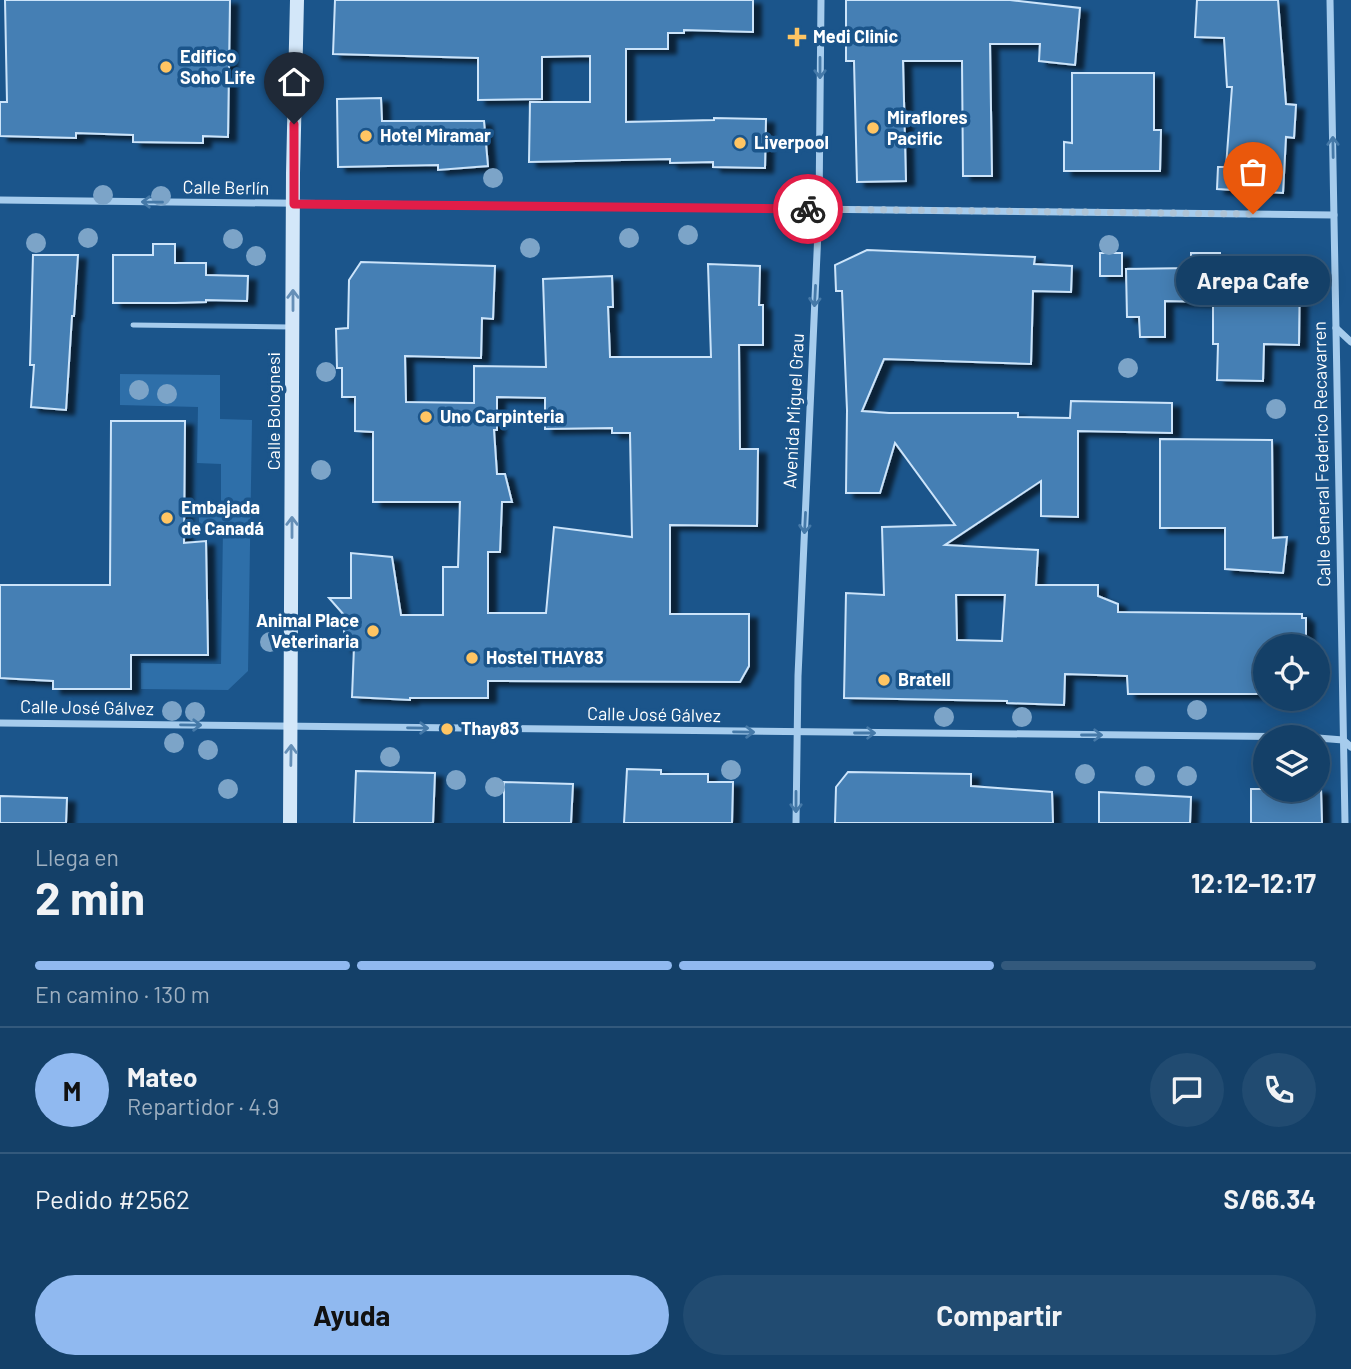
<!DOCTYPE html>
<html lang="es">
<head>
<meta charset="utf-8">
<style>
  body { margin:0; font-family:Barlow,sans-serif; background:#214b71; color:#f1f3f6; height:100vh; display:flex; flex-direction:column; font-size:26px; white-space:nowrap }
  * { box-sizing:border-box; margin:0 }
  p { font-size:23px; color:#9dafc0 }
  .icon { flex:none; width:38px; height:38px; fill:none; stroke:currentColor; stroke-width:2; stroke-linecap:round; stroke-linejoin:round }
  .map { position:relative; height:823px; overflow:hidden }
  .sheet { display:flex; flex-direction:column; background:#144068; flex:1 }
  .sheet>* { flex:none }
  .controls { position:absolute; left:1253px; top:634px; display:grid; gap:14px }
  .controls a { display:grid; place-items:center; width:77px; height:77px; border-radius:50%; background:#144068; box-shadow:0 4px 18px #0003,0 0 0 2px #33597c; font-size:35px }
  .pin { position:absolute; display:grid; place-items:center; width:60px; height:60px; color:#fff; margin:-72px -30px; border-radius:50% 50% 50% 0; rotate:-45deg; box-shadow:0 0 7px #0007 }
  .pin .icon { rotate:45deg }
  .courier { position:absolute; display:grid; place-items:center; width:70px; height:70px; margin:-35px; border:5px solid #e11d48; border-radius:50%; background:#fff; color:#222; box-shadow:0 2px 9px #0007 }
  .bubble { position:absolute; height:49px; border-radius:24px; background:#144068; box-shadow:0 4px 18px #0003,0 0 0 2px #33597c; font-size:23px; font-weight:700; line-height:49px; text-align:center }
  .head em { font-style:normal; font-weight:700 }
  .head div { display:flex; flex-direction:column-reverse }
  .head { display:flex; align-items:center; justify-content:space-between; height:119px; padding:0 35px }
  h1 { font-size:46px; font-weight:700; line-height:52px }
  .bar { display:grid; grid-template-columns:repeat(4,1fr); gap:10px 7px; align-content:center; height:84px; padding:0 35px }
  .bar i { height:9px; border-radius:5px; background:#33597c }
  .bar .active { background:#90b9f0 }
  .bar p { grid-column:span 4 }
  .line { display:flex; align-items:center; gap:18px; padding:0 35px; border-top:2px solid #33597c }
  .line div { flex:1 }
  .round { display:grid; place-items:center; flex:none; width:74px; height:74px; border-radius:37px; background:#214b71 }
  .action { display:flex; gap:14px; margin-top:auto; padding:14px 35px }
  .action a { flex:1; height:80px; border-radius:42px; background:#90b9f0; color:#111; font-size:28px; font-weight:700; line-height:80px; text-align:center }
  .action a+a { background:#214b71; color:#f1f3f6 }
  .map>svg:first-child { display:block }
  .green { fill:#2e6fa9 }
  .building { fill:#447fb4; stroke:#cce4fa; stroke-width:2; fill-rule:evenodd; filter:url(#shadow) }
  .lines { fill:none; stroke-linecap:round; stroke-linejoin:round }
  .service { stroke:#a6cced; stroke-width:5 }
  .minor { stroke:#a6cced; stroke-width:7 }
  .secondary { stroke:#d3e7f9; stroke-width:14 }
  .tree { fill:#7ca4c8 }
  .oneway { stroke:#4579a8 }
  .oneway2 { stroke:#658fb7 }
  .done { stroke:#afc4d6; stroke-width:7; stroke-dasharray:0 12.6 }
  .route { stroke:#e11d48; stroke-width:9 }
  .poi-dot { fill:#ffc563; stroke:#1b558b; stroke-width:2.5 }
  .labels { text-anchor:middle; stroke-width:7; stroke-linejoin:round; paint-order:stroke }
  .poi-label { font-size:18px; font-weight:bold; fill:#fff; stroke:#1b558b; text-anchor:start }
  .street-label { font-size:18px; fill:#fff; stroke:#1b558b }
</style>
</head>
<body>
<div class="map">
<svg width="1351" height="823" viewBox="0 0 1351 823">
  <defs>
    <filter id="shadow"><feDropShadow dx="8" dy="4.5" stdDeviation="2" flood-color="#0009"/></filter>
  </defs>
  <rect width="100%" height="100%" fill="#1b558b"/>
  <!-- green -->
  <path class="green" d="M120,374L220,375V419L252,420L248,671L228,690L141,689V663L221,664L223,528H199V502H221V464L197,463L198,407L120,405Z"/>
  <!-- building -->
  <g class="building">
    <path d="M5,0H230L228,137L203,136V143L133,142V135L76,133V138L0,136V102H7Z"/>
    <path d="M335,0H753V32L684,30V33H668V49H626V122L714,120V118L766,119L765,168L713,167V162L670,163V159L529,162L530,102H590V56L542,57V99L478,100V58L333,54Z"/>
    <path d="M846,0H1010L1080,8L1075,65L1039,61L1040,44H990L992,176H963L962,61H903L906,181L857,182L854,61H846Z"/>
    <path d="M1197,0H1278L1286,104L1296,105L1294,138L1286,137L1283,193L1217,189L1218,167H1226L1232,87H1227L1224,38L1195,37Z"/>
    <path d="M1072,73H1154V130H1161L1160,171H1064V142L1072,143Z"/>
    <path d="M381,98L382,121H484L488,166L438,170V165L338,167L337,99Z"/>
    <path d="M153,244H175V263H206V275L248,276L247,301L206,300V302L175,303H113V255H153Z"/>
    <path d="M867,250L1035,257L1034,264L1072,266L1071,292L1033,291L1031,364L884,359L862,411L889,413H1018V417L1070,418L1071,401L1172,403V433L1078,431V517L1041,516V481L945,545L1038,550L1036,585H1098V596L1118,604V612L1302,614V618H1306V646H1265V694H1128L1127,676L1065,674L1064,705L1007,703V701L844,698L846,593L884,595L882,527L955,525L895,443L880,493H846L847,410L842,291H836L835,265ZM956,595H1005L1002,641L957,640Z"/>
    <rect x="1100" y="253" width="22" height="23"/>
    <path d="M1191,253H1220V264L1300,265L1299,345L1264,344L1263,381L1217,380L1218,344H1213V302L1165,301V337H1140L1139,317H1127L1126,269L1191,268Z"/>
    <path d="M33,255H78L74,316H72L66,410L31,407L34,365H30Z"/>
    <path d="M361,262L495,266L493,319L482,318L481,358L405,356L406,402L474,403V366L546,367L543,279L612,276L613,307H608L610,357H711L708,264L760,266L759,305H763V345H739L740,449H758L757,526L670,525V614H749V666L740,682L488,681V698H410V700L352,697L354,647H344V615L329,598H351V553L392,557L401,615H443V567H458L460,502H373V432L355,431V397H342V368H337L336,329L348,328L349,280ZM497,397L545,398V429L612,428V433H630L632,537L554,527L546,613H488V552H500L502,502H512L505,474H497L494,430H497Z"/>
    <path d="M111,421H185L184,543L206,541L208,655H131V689H53V681L0,678V585H110Z"/>
    <path d="M1160,439L1272,440L1273,538L1287,537L1283,573L1225,569V528H1160Z"/>
    <path d="M627,769L661,770V774H708V782H733L732,823H624Z"/>
    <path d="M356,771L435,773L433,823H354Z"/>
    <path d="M848,772L971,774V786L1052,792L1053,823H835L836,787Z"/>
    <path d="M504,782L573,784L571,823H504Z"/>
    <path d="M1251,789H1321L1322,823H1251Z"/>
    <path d="M1099,792L1191,797L1190,823H1099Z"/>
    <path d="M0,796L67,798L66,823H0Z"/>
  </g>
  <g class="lines">
    <!-- service -->
    <path class="service" d="M133,325L290,327"/>
    <!-- minor -->
    <g class="minor">
      <path d="M1330,0L1345,823"/>
      <path d="M0,200L1334,215"/>
      <path d="M1336,328L1351,342"/>
      <path d="M0,723L1308,737"/>
      <path d="M1318,738L1343,740L1351,747"/>
      <path d="M796,823L798,676L819,209L821,0"/>
    </g>
    <!-- secondary -->
    <path class="secondary" d="M290,823L293,173L297,0"/>
  </g>
  <!-- trees -->
  <g class="tree">
    <circle cx="493" cy="178" r="10"/>
    <circle cx="103" cy="195" r="10"/>
    <circle cx="161" cy="196" r="10"/>
    <circle cx="688" cy="235" r="10"/>
    <circle cx="88" cy="238" r="10"/>
    <circle cx="629" cy="238" r="10"/>
    <circle cx="233" cy="239" r="10"/>
    <circle cx="36" cy="243" r="10"/>
    <circle cx="1109" cy="245" r="10"/>
    <circle cx="530" cy="248" r="10"/>
    <circle cx="256" cy="256" r="10"/>
    <circle cx="1128" cy="368" r="10"/>
    <circle cx="326" cy="372" r="10"/>
    <circle cx="139" cy="390" r="10"/>
    <circle cx="167" cy="394" r="10"/>
    <circle cx="1276" cy="409" r="10"/>
    <circle cx="321" cy="470" r="10"/>
    <circle cx="270" cy="642" r="10"/>
    <circle cx="1197" cy="710" r="10"/>
    <circle cx="172" cy="711" r="10"/>
    <circle cx="195" cy="712" r="10"/>
    <circle cx="944" cy="717" r="10"/>
    <circle cx="1022" cy="717" r="10"/>
    <circle cx="174" cy="743" r="10"/>
    <circle cx="208" cy="750" r="10"/>
    <circle cx="390" cy="757" r="10"/>
    <circle cx="731" cy="770" r="10"/>
    <circle cx="1085" cy="774" r="10"/>
    <circle cx="1145" cy="776" r="10"/>
    <circle cx="1187" cy="776" r="10"/>
    <circle cx="456" cy="780" r="10"/>
    <circle cx="495" cy="787" r="10"/>
    <circle cx="228" cy="789" r="10"/>
  </g>
  <!-- one-way arrows -->
  <defs><path id="oneway-shaft" d="M-6 0H5M1.5-3L5.5 0L1.5 3" fill="none" stroke-width="1.6" stroke-linecap="round" stroke-linejoin="round" transform="scale(1.75)"/></defs>
  <g class="oneway">
    <use href="#oneway-shaft" transform="translate(820 68) rotate(90)"/>
    <use href="#oneway-shaft" transform="translate(1333 147) rotate(-91)"/>
    <use href="#oneway-shaft" transform="translate(152 202) rotate(-179)"/>
    <use href="#oneway-shaft" transform="translate(815 296) rotate(93)"/>
    <use href="#oneway-shaft" transform="translate(805 523) rotate(93)"/>
    <use href="#oneway-shaft" transform="translate(191 725) rotate(1)"/>
    <use href="#oneway-shaft" transform="translate(418 728) rotate(1)"/>
    <use href="#oneway-shaft" transform="translate(744 732) rotate(1)"/>
    <use href="#oneway-shaft" transform="translate(865 733)"/>
    <use href="#oneway-shaft" transform="translate(1092 735)"/>
    <use href="#oneway-shaft" transform="translate(796 802) rotate(90)"/>
  </g>
  <g class="oneway2">
    <use href="#oneway-shaft" transform="translate(293 300) rotate(-90)"/>
    <use href="#oneway-shaft" transform="translate(292 527) rotate(-90)"/>
    <use href="#oneway-shaft" transform="translate(291 755) rotate(-89)"/>
  </g>
  <g class="lines">
    <!-- done -->
    <path class="done" d="M808,209L1253,214"/>
    <!-- route -->
    <path class="route" d="M294,124V204L808,209"/>
  </g>
  <!-- markers -->
  <g class="poi-dot">
    <path d="M793.5 26.5h7v7h7v7h-7v7h-7v-7h-7v-7h7z"/>
    <circle cx="166" cy="67" r="7"/>
    <circle cx="873" cy="128" r="7"/>
    <circle cx="366" cy="136" r="7"/>
    <circle cx="740" cy="143" r="7"/>
    <circle cx="426" cy="417" r="7"/>
    <circle cx="167" cy="518" r="7"/>
    <circle cx="373" cy="631" r="7"/>
    <circle cx="472" cy="658" r="7"/>
    <circle cx="884" cy="680" r="7"/>
    <circle cx="447" cy="729" r="7"/>
  </g>
  <g class="labels">
    <!-- poi labels -->
    <g class="poi-label">
      <text x="813" y="43">Medi Clinic</text>
      <text x="180" y="63">Edifico<tspan x="180" dy="21">Soho Life</tspan></text>
      <text x="887" y="124">Miraflores<tspan x="887" dy="21">Pacific</tspan></text>
      <text x="380" y="142">Hotel Miramar</text>
      <text x="754" y="149">Liverpool</text>
      <text x="440" y="423">Uno Carpinteria</text>
      <text x="181" y="514">Embajada<tspan x="181" dy="21">de Canadá</tspan></text>
      <text x="359" y="627" text-anchor="end">Animal Place<tspan x="359" dy="21">Veterinaria</tspan></text>
      <text x="486" y="664">Hostel THAY83</text>
      <text x="898" y="686">Bratell</text>
      <text x="461" y="735">Thay83</text>
    </g>
    <!-- street labels -->
    <g class="street-label">
      <text transform="translate(226 188) rotate(1)" y="6">Calle Berlín</text>
      <text transform="translate(274 411) rotate(-90)" y="6">Calle Bolognesi</text>
      <text transform="translate(794 411) rotate(-87)" y="6">Avenida Miguel Grau</text>
      <text transform="translate(1322 454) rotate(-91)" y="6">Calle General Federico Recavarren</text>
      <text transform="translate(87 708) rotate(1)" y="6">Calle José Gálvez</text>
      <text transform="translate(654 715) rotate(1)" y="6">Calle José Gálvez</text>
    </g>
  </g>
</svg>
<div class="controls">
<a><svg class="icon" aria-label="locate" viewBox="0 0 24 24"><circle cx="12" cy="12" r="6"/><path d="M12 2v4M12 18v4M2 12h4M18 12h4"/></svg></a>
<a><svg class="icon" aria-label="layers" viewBox="0 0 24 24"><path d="M12 4l9 5-9 5-9-5zM3 14l9 5 9-5"/></svg></a>
</div>
<div class="pin" style="left:1253px;top:214px;background:#ea580c"><svg class="icon" aria-label="bag" viewBox="0 0 24 24"><path d="M5 8h14l-1 12H6zM9 8a3 3 0 0 1 6 0"/></svg></div>
<div class="pin" style="left:294px;top:124px;background:#1f2937"><svg class="icon" aria-label="home" viewBox="0 0 24 24"><path d="M3 11l9-7 9 7M6 9v11h12V9"/></svg></div>
<div class="courier" style="left:808px;top:209px"><svg class="icon" aria-label="bike" viewBox="0 0 24 24"><circle cx="6" cy="16" r="4"/><circle cx="18" cy="16" r="4"/><path d="M6 16l4-8h5l3 8M10 8l3 8H6M13 5h3"/></svg></div>
<div class="bubble" style="left:1176px;top:256px;width:154px">Arepa Cafe</div>
</div>
<section class="sheet">
<div class="head"><div><h1>2 min</h1><p>Llega en</p></div><em>12:12–12:17</em></div>
<div class="bar"><i class="active"></i><i class="active"></i><i class="active"></i><i></i><p>En camino · 130 m</p></div>
<div class="line" style="height:126px"><b class="round" style="background:#90b9f0;color:#111">M</b><div><b>Mateo</b><p>Repartidor · 4.9</p></div><a class="round"><svg class="icon" aria-label="chat" viewBox="0 0 24 24"><path d="M4 5h16v11H9l-5 4z"/></svg></a><a class="round"><svg class="icon" aria-label="phone" viewBox="0 0 24 24"><path d="M5 4h4l2 5-3 2q2 4 5 5l2-3 5 2v4C11 20 4 13 5 4z"/></svg></a></div>
<div class="line" style="height:91px"><div>Pedido #2562</div><b>S/66.34</b></div>
<div class="action"><a>Ayuda</a><a>Compartir</a></div>
</section>
</body>
</html>
